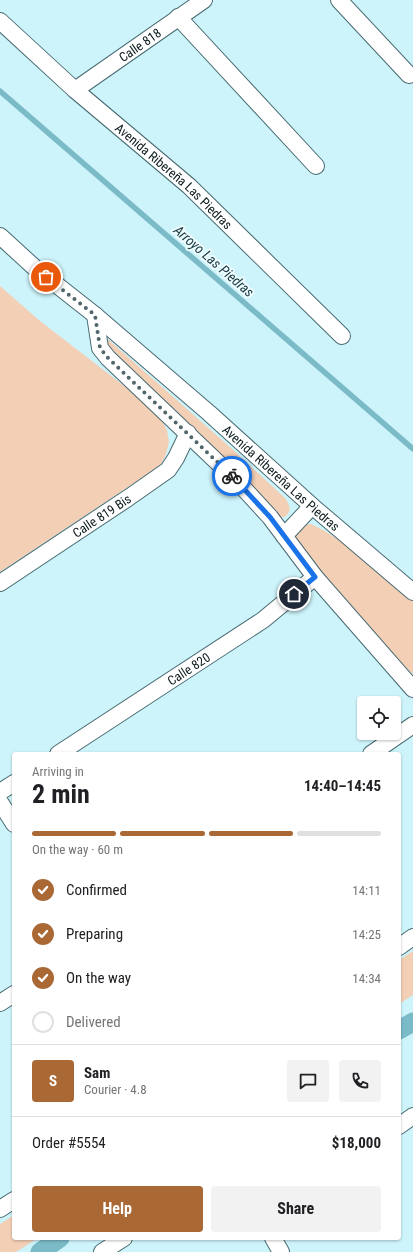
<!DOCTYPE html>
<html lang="en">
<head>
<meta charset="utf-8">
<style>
  body { margin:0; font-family:"Roboto Condensed",sans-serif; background:#f2f2f2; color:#202124; height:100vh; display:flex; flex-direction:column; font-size:15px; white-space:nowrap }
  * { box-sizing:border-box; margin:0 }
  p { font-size:13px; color:#757577 }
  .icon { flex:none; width:22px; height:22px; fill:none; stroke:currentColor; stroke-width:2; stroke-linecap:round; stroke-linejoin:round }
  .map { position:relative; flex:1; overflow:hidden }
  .panel { position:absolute; left:12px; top:752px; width:389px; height:488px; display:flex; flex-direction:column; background:#fff; border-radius:4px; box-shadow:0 1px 3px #0004 }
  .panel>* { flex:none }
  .controls { position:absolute; left:357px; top:696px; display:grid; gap:8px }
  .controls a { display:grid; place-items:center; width:44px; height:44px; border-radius:4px; background:#fff; box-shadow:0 1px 3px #0004; font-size:20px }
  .pin { position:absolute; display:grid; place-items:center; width:34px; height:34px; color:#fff; margin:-17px; border:2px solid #fff; border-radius:50%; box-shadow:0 1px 4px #0007 }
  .courier { position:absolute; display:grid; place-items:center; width:40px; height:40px; margin:-20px; border:3px solid #1a73e8; border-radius:50%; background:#fff; color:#222; box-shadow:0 1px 5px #0007 }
  .summary em { font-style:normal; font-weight:700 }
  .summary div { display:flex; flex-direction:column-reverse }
  .summary { display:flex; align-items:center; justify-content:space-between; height:68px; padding:0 20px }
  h1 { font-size:26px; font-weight:700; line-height:30px }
  .bar { display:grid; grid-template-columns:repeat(4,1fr); gap:6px 4px; align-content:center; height:48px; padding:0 20px }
  .bar i { height:5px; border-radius:3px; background:#e0e0e0 }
  .bar .selected { background:#aa6834 }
  .bar p { grid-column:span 4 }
  .line { display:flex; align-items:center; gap:10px; padding:0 20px; border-top:1px solid #e0e0e0 }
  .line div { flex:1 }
  .round { display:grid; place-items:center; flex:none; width:42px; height:42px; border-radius:4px; background:#f2f2f2 }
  ol { padding:0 20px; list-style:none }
  li { display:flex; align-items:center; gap:12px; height:44px }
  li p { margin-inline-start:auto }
  li .icon { padding:4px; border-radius:50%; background:#aa6834; color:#fff; stroke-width:4 }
  li:last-child { color:#757577 }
  li i { width:22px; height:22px; border:2px solid #e0e0e0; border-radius:50% }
  .cta { display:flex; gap:8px; margin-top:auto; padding:8px 20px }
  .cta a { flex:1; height:46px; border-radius:4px; background:#aa6834; color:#fff; font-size:16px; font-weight:700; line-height:46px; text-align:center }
  .cta a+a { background:#f2f2f2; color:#202124 }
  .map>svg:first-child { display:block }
  .green { fill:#f3cfb6 }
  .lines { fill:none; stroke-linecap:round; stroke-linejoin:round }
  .stream { stroke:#7bbac7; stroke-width:5.5 }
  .canal { stroke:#7bbac7; stroke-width:19 }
  .street-casing { stroke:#486a71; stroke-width:18 }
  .street { stroke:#fff; stroke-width:16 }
  .done { stroke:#50666b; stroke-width:4; stroke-dasharray:0 7.2 }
  .route { stroke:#1a73e8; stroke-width:5 }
  .labels { text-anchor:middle; stroke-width:4; stroke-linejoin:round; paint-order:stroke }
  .street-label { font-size:13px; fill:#0c1a1d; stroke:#edfcff }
  .water-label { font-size:14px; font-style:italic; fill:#18383e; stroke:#edfcff }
</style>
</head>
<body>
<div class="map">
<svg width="413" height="1252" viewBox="0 0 413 1252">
  <rect width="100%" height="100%" fill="#cdf3fb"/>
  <!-- green -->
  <g class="green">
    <path d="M0,286L40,321L136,395L159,415L167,430L169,442L166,454L162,463L152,471L0,572Z"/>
    <path d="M102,334L230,447L286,499C290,507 292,510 285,517H276L112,358Z"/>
    <path d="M311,524C350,542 380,574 413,600V674L382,648L316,572L295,539C297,529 302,525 311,524Z"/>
    <path d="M413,951V995L399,1004V960Z"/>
    <path d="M14,1215V1238H38L16,1252H0V1224Z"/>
  </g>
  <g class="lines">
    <!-- stream -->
    <path class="stream" d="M0,91L413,449"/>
    <!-- canal -->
    <g class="canal">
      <path d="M399,1030L413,1022"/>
      <path d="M40,1252L60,1238"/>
    </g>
    <!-- street casing -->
    <g class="street-casing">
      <g id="street">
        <path d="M339,0L409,75"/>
        <path d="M178,17L316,166"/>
        <path id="s1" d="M0,21L75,90L189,186L342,336"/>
        <path id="s2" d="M75,90L204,0"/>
        <path id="s3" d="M0,236L34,267L95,315L209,413L312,506L413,592"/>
        <path d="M95,315L100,348L108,358L236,480L270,517L315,577L413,689"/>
        <path d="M284,536L312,506"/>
        <path id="s4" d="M0,583L128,498L168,470L176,458L188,433"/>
        <path id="s5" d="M58,754L263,620L315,577"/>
        <path d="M371,754L413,725"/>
        <path d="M0,792L14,783"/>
        <path d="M0,802L14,824"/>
        <path d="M399,947L413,937"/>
        <path d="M0,1003L14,994"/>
        <path d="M399,1126L413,1116"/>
        <path d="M0,1209L14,1200"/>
        <path d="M273,1238L281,1252"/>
        <path d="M102,1252L124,1238"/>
      </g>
    </g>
    <!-- street -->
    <use href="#street" class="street"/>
  </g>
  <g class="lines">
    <!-- done -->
    <path class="done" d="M46,277L95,315L100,348L108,358L232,476"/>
    <!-- route -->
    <path class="route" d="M232,476L270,517L315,577L294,594"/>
  </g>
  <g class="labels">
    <!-- street labels -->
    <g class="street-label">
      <text dy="5" stroke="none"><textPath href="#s2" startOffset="79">Calle 818</textPath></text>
      <text dy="5" stroke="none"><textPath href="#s1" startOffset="233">Avenida Ribereña Las Piedras</textPath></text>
      <text dy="5" stroke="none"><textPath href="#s3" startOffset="371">Avenida Ribereña Las Piedras</textPath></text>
      <text dy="5" stroke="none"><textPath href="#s4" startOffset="122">Calle 819 Bis</textPath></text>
      <text dy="5" stroke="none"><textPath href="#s5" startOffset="156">Calle 820</textPath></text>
    </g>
    <!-- water labels -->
    <g class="water-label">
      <text transform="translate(214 261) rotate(41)" y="5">Arroyo Las Piedras</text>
    </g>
  </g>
</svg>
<div class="controls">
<a><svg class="icon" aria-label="locate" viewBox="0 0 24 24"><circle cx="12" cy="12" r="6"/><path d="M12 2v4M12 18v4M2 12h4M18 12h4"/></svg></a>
</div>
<div class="pin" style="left:46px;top:277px;background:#ea580c"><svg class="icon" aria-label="bag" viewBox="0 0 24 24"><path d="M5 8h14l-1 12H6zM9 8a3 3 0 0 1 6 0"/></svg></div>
<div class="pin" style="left:294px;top:594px;background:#1f2937"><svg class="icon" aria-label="home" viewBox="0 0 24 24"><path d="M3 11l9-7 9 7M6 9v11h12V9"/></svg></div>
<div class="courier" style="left:232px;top:476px"><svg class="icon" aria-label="bike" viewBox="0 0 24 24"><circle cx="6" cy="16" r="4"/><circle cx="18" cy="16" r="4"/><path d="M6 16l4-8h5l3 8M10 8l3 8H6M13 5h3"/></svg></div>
<section class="panel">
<div class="summary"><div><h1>2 min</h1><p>Arriving in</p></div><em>14:40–14:45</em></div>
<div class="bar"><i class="selected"></i><i class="selected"></i><i class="selected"></i><i></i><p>On the way · 60 m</p></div>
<ol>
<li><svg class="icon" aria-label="check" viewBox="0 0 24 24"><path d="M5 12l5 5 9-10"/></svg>Confirmed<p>14:11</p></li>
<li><svg class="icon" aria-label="check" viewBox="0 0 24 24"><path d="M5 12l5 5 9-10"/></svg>Preparing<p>14:25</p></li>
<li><svg class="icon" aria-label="check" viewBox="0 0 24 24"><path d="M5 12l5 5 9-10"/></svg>On the way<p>14:34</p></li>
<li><i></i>Delivered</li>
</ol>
<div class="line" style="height:72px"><b class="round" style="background:#aa6834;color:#fff">S</b><div><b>Sam</b><p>Courier · 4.8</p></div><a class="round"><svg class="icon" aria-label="chat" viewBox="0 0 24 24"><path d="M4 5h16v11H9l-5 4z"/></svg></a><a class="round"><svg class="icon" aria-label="phone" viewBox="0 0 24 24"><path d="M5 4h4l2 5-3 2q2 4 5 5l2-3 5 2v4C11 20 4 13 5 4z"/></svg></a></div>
<div class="line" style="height:52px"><div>Order #5554</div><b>$18,000</b></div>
<div class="cta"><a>Help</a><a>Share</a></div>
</section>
</div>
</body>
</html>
